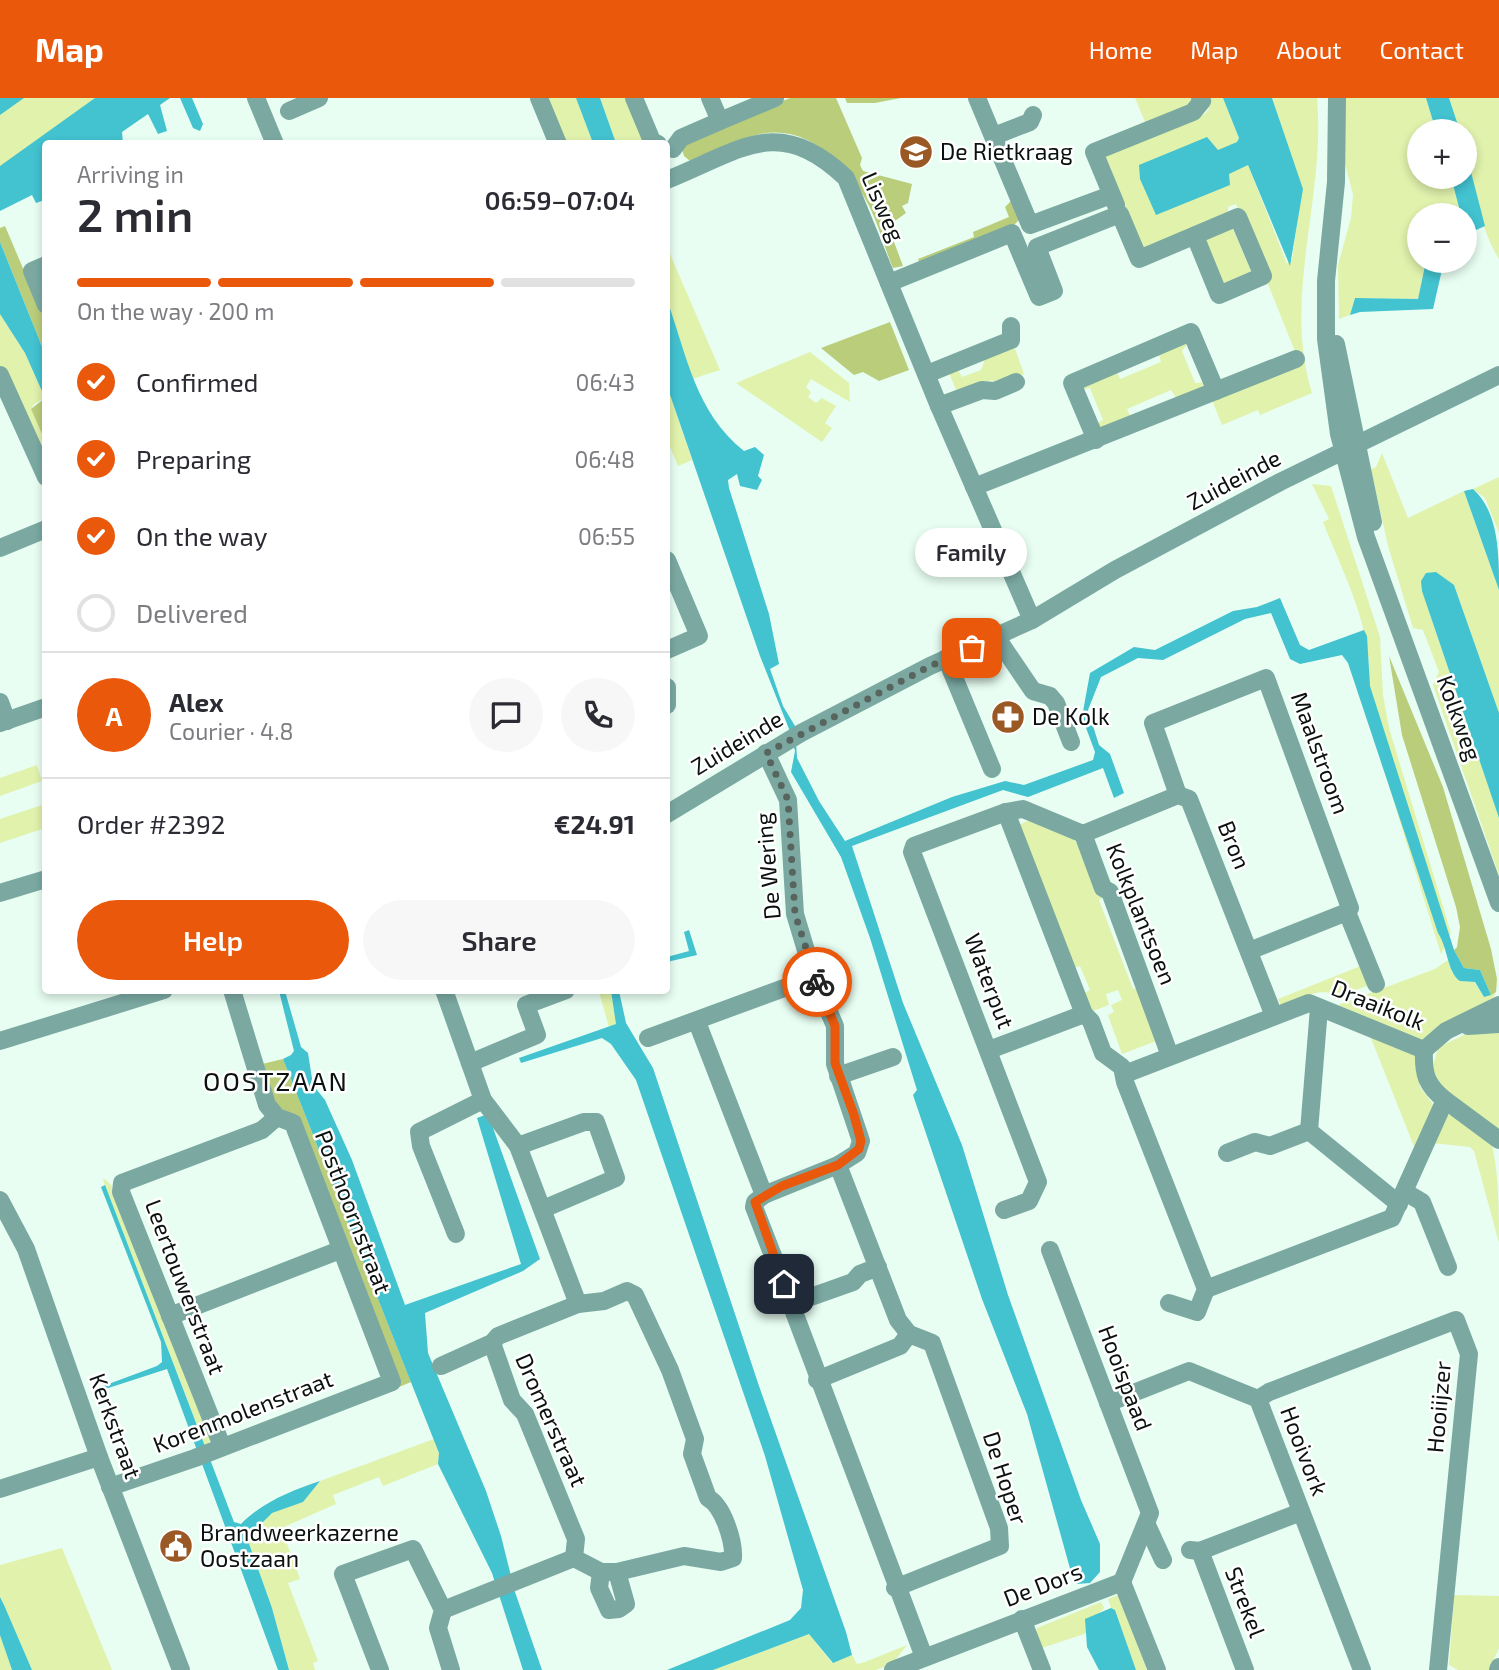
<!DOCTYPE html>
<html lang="en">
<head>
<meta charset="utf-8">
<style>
  body { margin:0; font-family:"Exo 2",sans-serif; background:#f7f7f7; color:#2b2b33; height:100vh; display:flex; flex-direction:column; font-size:26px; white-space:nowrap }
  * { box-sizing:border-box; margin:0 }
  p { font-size:23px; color:#7c7c81 }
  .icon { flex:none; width:38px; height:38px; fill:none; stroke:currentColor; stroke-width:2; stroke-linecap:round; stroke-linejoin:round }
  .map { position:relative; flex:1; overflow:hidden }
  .panel { position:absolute; left:42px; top:42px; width:628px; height:854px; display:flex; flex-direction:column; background:#fff; border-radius:7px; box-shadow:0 4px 10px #0003 }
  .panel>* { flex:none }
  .fabs { position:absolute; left:1407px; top:21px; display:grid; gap:14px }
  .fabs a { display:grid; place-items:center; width:70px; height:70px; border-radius:50%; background:#fff; box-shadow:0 4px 10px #0003; font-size:35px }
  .pin { position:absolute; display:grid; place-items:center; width:60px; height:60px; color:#fff; margin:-30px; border-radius:14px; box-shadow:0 4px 10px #0006 }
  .courier { position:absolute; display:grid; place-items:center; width:70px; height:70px; margin:-35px; border:5px solid #ea580c; border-radius:50%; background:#fff; color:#222; box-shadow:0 2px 9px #0007 }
  .bubble { position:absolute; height:49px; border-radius:24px; background:#fff; box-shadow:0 4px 10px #0003; font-size:23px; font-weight:600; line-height:49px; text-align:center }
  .head em { font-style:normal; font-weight:600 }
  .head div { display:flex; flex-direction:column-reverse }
  .head { display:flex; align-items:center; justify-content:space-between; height:119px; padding:0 35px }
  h1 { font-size:46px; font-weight:600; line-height:52px }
  .bar { display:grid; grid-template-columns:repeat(4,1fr); gap:10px 7px; align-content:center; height:84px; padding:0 35px }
  .bar i { height:9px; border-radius:5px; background:#e1e1e2 }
  .bar .active { background:#ea580c }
  .bar p { grid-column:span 4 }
  .line { display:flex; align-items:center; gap:18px; padding:0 35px; border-top:2px solid #e1e1e2 }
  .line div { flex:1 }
  .round { display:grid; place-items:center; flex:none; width:74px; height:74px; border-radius:37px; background:#f7f7f7 }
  ol { padding:0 35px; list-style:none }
  li { display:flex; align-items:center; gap:21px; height:77px }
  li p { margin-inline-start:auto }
  li .icon { padding:7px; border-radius:50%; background:#ea580c; color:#fff; stroke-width:4 }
  li:last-child { color:#7c7c81 }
  li i { width:38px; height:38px; border:4px solid #e1e1e2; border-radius:50% }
  .primary-button { display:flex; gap:14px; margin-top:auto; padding:14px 35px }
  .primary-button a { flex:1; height:80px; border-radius:42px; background:#ea580c; color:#fff; font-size:28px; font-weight:600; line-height:80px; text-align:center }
  .primary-button a+a { background:#f7f7f7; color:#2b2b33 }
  header { display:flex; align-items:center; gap:42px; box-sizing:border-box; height:98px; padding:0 35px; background:#ea580c; color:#fff }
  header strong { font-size:33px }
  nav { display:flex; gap:38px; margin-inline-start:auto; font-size:24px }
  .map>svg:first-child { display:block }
  .green { fill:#e0f2ac }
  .forest { fill:#b9cd7a }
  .water { fill:#43c2d0 }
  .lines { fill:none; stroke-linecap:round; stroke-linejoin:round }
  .minor { stroke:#7ba9a2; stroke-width:18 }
  .done { stroke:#58645e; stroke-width:7; stroke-dasharray:0 12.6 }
  .route { stroke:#ea580c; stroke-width:9 }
  .labels { text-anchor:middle; stroke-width:5; stroke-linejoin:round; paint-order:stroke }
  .poi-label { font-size:23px; fill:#0a110e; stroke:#fff; text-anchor:start }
  .street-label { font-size:23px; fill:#0a110e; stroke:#fff }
  .quarter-label { font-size:26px; letter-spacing:2px; fill:#0a110e; stroke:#fff }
</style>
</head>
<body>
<header>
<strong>Map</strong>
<nav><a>Home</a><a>Map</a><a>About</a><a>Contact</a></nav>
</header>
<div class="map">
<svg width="1499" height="1572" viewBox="0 0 1499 1572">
  <rect width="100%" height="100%" fill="#e8fef2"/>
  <!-- green -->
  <g class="green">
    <path d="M0,0H122L46,46L0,81Z"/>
    <path d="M544,0H576L593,45H563Z"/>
    <path d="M600,0H628L647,45H616Z"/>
    <path d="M1135,0H1192V6L1145,24Z"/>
    <path d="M1204,0H1223L1239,40L1237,44L1218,53L1207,39L1231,83L1228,76L1248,67L1287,166L1292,162L1302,91L1272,0H1317C1326,99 1282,198 1312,295L1260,317L1258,312L1222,327L1212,302L1300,266L1236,106L1228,109V119L1142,152L1104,64V58L1205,16L1209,11Z"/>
    <path d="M1345,0H1426L1436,33H1419V79H1451L1461,117H1419V163H1426L1418,201L1355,200L1350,217L1339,221L1338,167L1351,120L1353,96L1345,66Z"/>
    <path d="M1449,0H1499V161C1480,130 1465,70 1465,33H1460Z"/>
    <path d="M1232,129L1251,173V179L1220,192L1200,143Z"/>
    <path d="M667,149L720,272L692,281L667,202Z"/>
    <path d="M0,216L25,255L45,300L34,306L31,311L45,343V374L0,272Z"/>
    <path d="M1188,245L1182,253L1195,285L1207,284L1201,291L1177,301L1171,292L1127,311L1131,320L1098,331L1095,326L1103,322L1090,290L1082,292L1083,285L1115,270L1120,281L1161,264L1158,253Z"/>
    <path d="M1014,248L1024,276L996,286L992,282L957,294L949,275L958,272L962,279L981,272L986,259Z"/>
    <path d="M810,254L849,285L850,304L811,281L806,289L811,294L808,299L816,305L822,300L836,308L825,325L832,330L822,344L736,285Z"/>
    <path d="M667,288L692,362L678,368L667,342Z"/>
    <path d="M1382,355L1408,420L1464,393L1499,492V615L1454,487L1429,514L1499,720V777L1433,587L1439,574L1423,532L1413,530L1388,448L1371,371L1376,369Z"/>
    <path d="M1499,379V435L1485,400L1473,391Z"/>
    <path d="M1312,386L1331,388L1380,539L1383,597L1389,630L1451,835L1441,856L1363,604C1385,553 1342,473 1323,424L1329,421Z"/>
    <path d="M37,667L42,683L0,698V680Z"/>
    <path d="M45,706V730L0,745V721Z"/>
    <path d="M1029,722L1072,740L1077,745L1106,798L1099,802L1133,891L1142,889L1159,942L1122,956L1108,917L1114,914L1111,907L1122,902L1118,892L1106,896L1109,907L1090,914L1081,897L1090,892L1080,868L1070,871L1019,727Z"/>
    <path d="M1448,862L1452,874L1460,883L1474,884L1484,899L1496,894L1492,902L1424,943L1338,907L1435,871Z"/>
    <path d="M1363,867L1372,886L1340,898C1318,888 1303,900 1281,908L1278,901Z"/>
    <path d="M611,893L616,926L609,929L599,894Z"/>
    <path d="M1499,932V1032C1483,1020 1444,999 1435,982C1430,973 1435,959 1439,949L1466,936Z"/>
    <path d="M1369,935L1416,956L1420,989L1434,1008L1415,1051Z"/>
    <path d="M1444,1017H1454L1491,1044C1499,1073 1499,1113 1499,1145L1474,1053L1470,1049L1432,1045Z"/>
    <path d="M105,1081L111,1087L211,1340L206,1350L103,1082Z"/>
    <path d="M434,1341L439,1355L438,1366L383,1388L379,1379L333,1397L336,1406L286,1428L291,1441L286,1443L300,1481L288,1485L318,1563L313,1565L315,1572H289L272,1510L247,1440L272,1415L302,1404L320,1383Z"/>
    <path d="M62,1450L112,1572H32L0,1499V1467Z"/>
    <path d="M1118,1497L1147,1572H1136L1115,1512L1111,1510L1108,1501Z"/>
    <path d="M1454,1497L1499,1498V1550L1489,1572H1458L1449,1567Z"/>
    <path d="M1101,1504L1104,1510L1087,1528V1535L1039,1551L1035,1537L1037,1530Z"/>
    <path d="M809,1536L832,1565L852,1557L857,1566L865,1564L907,1547L892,1566L876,1572H713Z"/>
    <path d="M0,1537L12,1572H0Z"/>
  </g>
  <!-- forest -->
  <g class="forest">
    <path d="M790,0H836L862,60L860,67L863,73L912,86L908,105L902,108L906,115L888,128L903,168L893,170C885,151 880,132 872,114C852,70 809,23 756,37C734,43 712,54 690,63L684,58L680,45Z"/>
    <path d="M845,0H901L875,5H847Z"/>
    <path d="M1011,103L1019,122L1012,129L920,167L918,161L974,139L973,134L1009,119L1005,109Z"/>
    <path d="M5,128L45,222V256L0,144V130Z"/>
    <path d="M890,224L909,272L879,283L863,274L854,277L821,250Z"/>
    <path d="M45,300V343L31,311Z"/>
    <path d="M1389,558L1443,689L1491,851L1497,881L1496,894L1491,897L1480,872L1464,870L1454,852L1457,849L1460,829L1456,809L1402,637Z"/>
    <path d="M283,961L411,1284L399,1289L295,1018L270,1005L258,967Z"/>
  </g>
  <!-- water -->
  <g class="water">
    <path d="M0,0H24L0,17Z"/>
    <path d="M95,0H170L160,7L167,33L158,36L148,16L122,34L123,45L46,46L45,90L43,94L45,102L36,105L32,97L0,113V68Z"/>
    <path d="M180,0H192L203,26L200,33L193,30Z"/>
    <path d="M576,0H600L616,45H593Z"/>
    <path d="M1223,0H1272L1303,91L1290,168L1248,67L1229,76L1230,87L1156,117L1140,81L1139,67L1207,39L1218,52L1237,44L1239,40Z"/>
    <path d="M1426,0H1449L1460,33H1436Z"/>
    <path d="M1465,51L1485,128L1465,137V117H1461L1451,79H1465Z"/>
    <path d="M0,144L45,256V300L25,255L0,216Z"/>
    <path d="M1426,163H1444L1433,211L1360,214L1350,217L1355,200L1418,201Z"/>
    <path d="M667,202C687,257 695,314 744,353L755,349L764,357L758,378L762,382L757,392L740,388L737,376L728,382L729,390L769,516L779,566L770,571L783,608L795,628L797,660L819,703L845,743L952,699L1005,683L1024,687L1093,662L1095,654L1082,619L1090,575L1134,549L1155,552L1233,513L1257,509L1280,500L1300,547L1309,552L1364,532L1367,538L1370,588L1454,852L1464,870L1480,872L1491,897L1484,899L1475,884L1460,883C1447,874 1448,850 1438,835L1348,565L1342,557L1300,566L1290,561L1271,515L1245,521L1163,562L1138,560L1101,579L1088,612L1099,647L1110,656L1124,695L1114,700L1103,670L1028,699L1003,692L852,748L903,905L962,1047L1008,1197L1081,1402L1100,1446V1474L1090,1485L1076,1486L1071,1474L1027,1316L982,1201L913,997L917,992L870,840L841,759L791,674L795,653L789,631L760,558L667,288Z"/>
    <path d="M1473,391C1499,414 1499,457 1499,492L1464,393Z"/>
    <path d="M1436,474L1454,487L1499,615V720L1422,493L1421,483L1426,475Z"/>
    <path d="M689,832L697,857L667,864V859L689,853L684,834Z"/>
    <path d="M279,893H285L301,949L308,955L313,987L325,1002L352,1062L405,1207L521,1166L477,1020L488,1016L540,1161L523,1173L425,1215L428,1255L486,1393L501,1438L515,1494L542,1572H523L492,1475L438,1366L439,1355L283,961L291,957L294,953Z"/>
    <path d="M611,893H619L626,925L653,970L759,1288L846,1534L852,1557L833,1565L809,1536L713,1572H667L790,1522L801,1510L803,1492L765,1358L636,982L611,946L602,940L521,965L519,960L616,926Z"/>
    <path d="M105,1087L234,1424L241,1426C264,1403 291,1393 320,1383L303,1404L272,1415L247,1440L272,1510L289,1572H278L167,1271L96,1294L95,1291L157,1268L162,1264L161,1244L101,1089Z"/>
    <path d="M0,1499L4,1507L32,1572H12L0,1537Z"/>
    <path d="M1111,1510L1115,1512L1136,1572H1099L1087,1549L1085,1521Z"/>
  </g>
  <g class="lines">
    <!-- minor -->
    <g class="minor">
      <path d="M256,0L275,46"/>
      <path d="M539,0L558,46"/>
      <path d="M634,0L652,43L658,46"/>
      <path d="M710,0L720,23L775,0"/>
      <path d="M977,0L1030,127L1111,97"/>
      <path d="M1337,0L1336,84L1326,183V241L1339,336L1366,439L1499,805"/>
      <path d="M289,13L319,0"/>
      <path d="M994,38L1030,24L1033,17"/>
      <path d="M673,51L681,40L720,23"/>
      <path d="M667,82C740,53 778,15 846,80L939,308L1032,522"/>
      <path d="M1116,107L1094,54L1193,14L1202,3L1200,0"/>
      <path d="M46,167L32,173L46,207"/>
      <path d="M889,185L1012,135L1039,199L1054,193L1037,149L1120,116L1139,161L1238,119L1263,178L1219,197L1195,138"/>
      <path d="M1336,246L1373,424"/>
      <path d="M927,276L1011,242V228"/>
      <path d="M0,277L46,379"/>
      <path d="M939,308L982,292L995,293L1016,284"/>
      <path d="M1096,342L1072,285L1191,234L1216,293"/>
      <path d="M974,389L1296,261"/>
      <path d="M0,450L46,431"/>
      <path d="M667,462L699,538L667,552"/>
      <path d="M997,540L1033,593L1050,598L1056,605L1071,644"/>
      <path d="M946,560L992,671"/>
      <path d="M667,589V607"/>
      <path d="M0,604L7,623"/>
      <path d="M0,625L46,609"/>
      <path d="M766,655L788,702L795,816L814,879L835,928V966L861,1043L857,1055L838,1067L898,1222L909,1236L932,1245L999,1430L1000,1448L895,1490"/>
      <path d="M1178,697L1153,625L1266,580L1350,810L1347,814L1376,886"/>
      <path d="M667,716L801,635L930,568L1032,522L1115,472L1280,384L1499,277"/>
      <path d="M1083,736L1178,697L1189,701L1274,918"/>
      <path d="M0,795L46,781"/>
      <path d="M1249,853L1347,814"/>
      <path d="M444,892L483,1002L518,1048L578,1206"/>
      <path d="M1319,910L1309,1033L1399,1106"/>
      <path d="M697,924L764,1097L838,1067"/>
      <path d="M1468,928L1499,926"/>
      <path d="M648,940L814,879"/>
      <path d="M0,943L164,892"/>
      <path d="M989,952L1084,916"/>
      <path d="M1424,952L1446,933L1499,907"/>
      <path d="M470,965L537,937L526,907L566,892"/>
      <path d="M1125,976L1309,905L1424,952C1423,976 1426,987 1445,1002L1392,1120L1206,1191"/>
      <path d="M838,978L893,959"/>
      <path d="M1445,1002L1499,1042"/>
      <path d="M518,1048L584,1024H596L616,1080L543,1111"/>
      <path d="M1227,1055L1255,1044L1270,1048L1309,1033"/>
      <path d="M1405,1094L1422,1104L1448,1169"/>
      <path d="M764,1097L755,1104L754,1109L784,1186"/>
      <path d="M0,1102L26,1151L99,1359L181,1572"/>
      <path d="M1004,1112L1029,1103L1038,1084L912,754L914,748L1006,714"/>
      <path d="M456,1136L421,1048L419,1034L483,1002"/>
      <path d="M1050,1152L1150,1415L1122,1484"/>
      <path d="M878,1169L860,1176L853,1184L791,1206L924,1559"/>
      <path d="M1169,1205L1197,1214L1206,1191L1125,984L1122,969L1103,955L1091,923L1084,916L1006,714L1023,711L1083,736L1103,790L1110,794L1170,958"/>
      <path d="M170,1218L340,1152"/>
      <path d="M441,1268L492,1245L498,1238L578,1206L604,1203L627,1193L635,1197L670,1272L695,1341L692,1356L708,1400C723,1408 734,1443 733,1460L721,1464L684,1458L617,1474H601L574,1460L576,1441L525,1316L512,1302L492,1245"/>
      <path d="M817,1282L900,1248L909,1236"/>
      <path d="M1258,1301L1269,1294L1456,1222L1469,1256L1438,1572"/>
      <path d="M1108,1305L1189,1273L1258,1301L1362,1572"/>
      <path d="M222,1348L121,1094L122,1085L262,1032L277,1019"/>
      <path d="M110,1389L195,1360L392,1284L293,1025L277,1019L267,1007L232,892"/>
      <path d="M0,1391L99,1359"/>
      <path d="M1147,1427L1163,1462"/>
      <path d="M1190,1452L1200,1453L1301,1414"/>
      <path d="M1200,1453L1245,1572"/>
      <path d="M601,1474L599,1490L609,1512L619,1511L626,1506L617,1474"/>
      <path d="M1122,1484L1157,1572"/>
      <path d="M443,1512L574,1460"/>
      <path d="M1022,1521L1042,1572"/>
      <path d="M380,1572L343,1476L413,1451L443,1512L438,1530L451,1572"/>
      <path d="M893,1572L1122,1484"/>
      <path d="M1498,1572L1499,1569"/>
    </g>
  </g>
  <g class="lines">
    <!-- done -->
    <path class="done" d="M817,884L795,816L788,702L766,655L930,568L972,550"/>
    <!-- route -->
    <path class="route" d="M784,1186L755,1104L782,1088L838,1067L859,1051L861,1043L854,1017L835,965V928L817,884"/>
  </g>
  <!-- icons -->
  <defs>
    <g id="school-disc" transform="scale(1.75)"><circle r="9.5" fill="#995824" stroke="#fff"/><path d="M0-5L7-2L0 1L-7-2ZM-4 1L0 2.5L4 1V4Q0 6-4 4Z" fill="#fff"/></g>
    <g id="pharmacy-disc" transform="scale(1.75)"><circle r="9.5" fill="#995824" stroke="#fff"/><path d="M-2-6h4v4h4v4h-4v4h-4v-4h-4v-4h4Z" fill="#fff"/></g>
    <g id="civic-disc" transform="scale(1.75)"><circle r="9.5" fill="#995824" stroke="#fff"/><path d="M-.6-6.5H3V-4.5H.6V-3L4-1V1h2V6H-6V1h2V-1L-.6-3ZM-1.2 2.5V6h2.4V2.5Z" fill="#fff"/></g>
  </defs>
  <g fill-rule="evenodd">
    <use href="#school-disc" x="916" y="54"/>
    <use href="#pharmacy-disc" x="1008" y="619"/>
    <use href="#civic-disc" x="176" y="1448"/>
  </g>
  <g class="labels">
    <!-- poi labels -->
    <g class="poi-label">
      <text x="940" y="62">De Rietkraag</text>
      <text x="1032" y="627">De Kolk</text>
      <text x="200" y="1443">Brandweerkazerne<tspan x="200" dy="26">Oostzaan</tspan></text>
    </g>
    <!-- street labels -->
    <g class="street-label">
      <text transform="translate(883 109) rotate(66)" y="8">Lisweg</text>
      <text transform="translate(1234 382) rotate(-28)" y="8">Zuideinde</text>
      <text transform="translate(1459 620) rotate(70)" y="8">Kolkweg</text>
      <text transform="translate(737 645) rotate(-31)" y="8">Zuideinde</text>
      <text transform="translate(1320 655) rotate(70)" y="8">Maalstroom</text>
      <text transform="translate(1234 747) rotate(68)" y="8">Bron</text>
      <text transform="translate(768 768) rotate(-95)" y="8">De Wering</text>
      <text transform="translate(1141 816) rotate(68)" y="8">Kolkplantsoen</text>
      <text transform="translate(989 883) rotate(69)" y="8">Waterput</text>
      <text transform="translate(1378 907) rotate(22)" y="8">Draaikolk</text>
      <text transform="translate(353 1114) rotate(69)" y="8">Posthoornstraat</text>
      <text transform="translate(185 1189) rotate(69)" y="8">Leertouwerstraat</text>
      <text transform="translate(1125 1280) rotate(69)" y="8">Hooispaad</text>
      <text transform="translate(1439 1309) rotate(-85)" y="8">Hooiijzer</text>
      <text transform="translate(243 1314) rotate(-21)" y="8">Korenmolenstraat</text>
      <text transform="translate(551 1322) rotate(66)" y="8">Dromerstraat</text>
      <text transform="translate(115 1328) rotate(70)" y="8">Kerkstraat</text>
      <text transform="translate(1304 1353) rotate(69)" y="8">Hooivork</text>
      <text transform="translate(1005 1380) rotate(72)" y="8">De Hoper</text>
      <text transform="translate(1043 1487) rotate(-21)" y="8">De Dors</text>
      <text transform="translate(1245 1504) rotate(69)" y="8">Strekel</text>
    </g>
    <!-- quarter labels -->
    <g class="quarter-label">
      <text x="276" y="993">OOSTZAAN</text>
    </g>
  </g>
</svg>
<div class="fabs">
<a>+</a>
<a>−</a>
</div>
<div class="pin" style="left:972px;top:550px;background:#ea580c"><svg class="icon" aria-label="bag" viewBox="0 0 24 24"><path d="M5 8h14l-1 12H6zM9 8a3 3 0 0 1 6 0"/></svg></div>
<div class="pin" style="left:784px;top:1186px;background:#1f2937"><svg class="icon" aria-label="home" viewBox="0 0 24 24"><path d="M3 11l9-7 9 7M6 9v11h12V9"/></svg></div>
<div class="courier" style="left:817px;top:884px"><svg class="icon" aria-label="bike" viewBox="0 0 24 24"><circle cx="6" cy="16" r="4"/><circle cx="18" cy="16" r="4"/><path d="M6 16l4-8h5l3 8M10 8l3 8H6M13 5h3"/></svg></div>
<div class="bubble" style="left:915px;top:430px;width:112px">Family</div>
<section class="panel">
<div class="head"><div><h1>2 min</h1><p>Arriving in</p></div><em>06:59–07:04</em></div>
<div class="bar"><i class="active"></i><i class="active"></i><i class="active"></i><i></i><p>On the way · 200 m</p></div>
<ol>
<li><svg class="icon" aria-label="check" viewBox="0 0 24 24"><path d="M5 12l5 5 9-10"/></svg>Confirmed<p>06:43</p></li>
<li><svg class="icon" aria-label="check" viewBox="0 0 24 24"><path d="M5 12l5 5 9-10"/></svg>Preparing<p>06:48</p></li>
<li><svg class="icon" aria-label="check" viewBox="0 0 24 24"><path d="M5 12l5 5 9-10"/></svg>On the way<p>06:55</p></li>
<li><i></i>Delivered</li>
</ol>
<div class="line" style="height:126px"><b class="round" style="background:#ea580c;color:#fff">A</b><div><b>Alex</b><p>Courier · 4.8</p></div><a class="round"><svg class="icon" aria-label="chat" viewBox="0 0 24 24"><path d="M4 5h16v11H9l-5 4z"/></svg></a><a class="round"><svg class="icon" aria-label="phone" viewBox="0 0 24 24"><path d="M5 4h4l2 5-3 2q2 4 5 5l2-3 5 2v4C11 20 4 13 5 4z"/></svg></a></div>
<div class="line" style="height:91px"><div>Order #2392</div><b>€24.91</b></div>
<div class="primary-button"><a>Help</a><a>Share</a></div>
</section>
</div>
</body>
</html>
